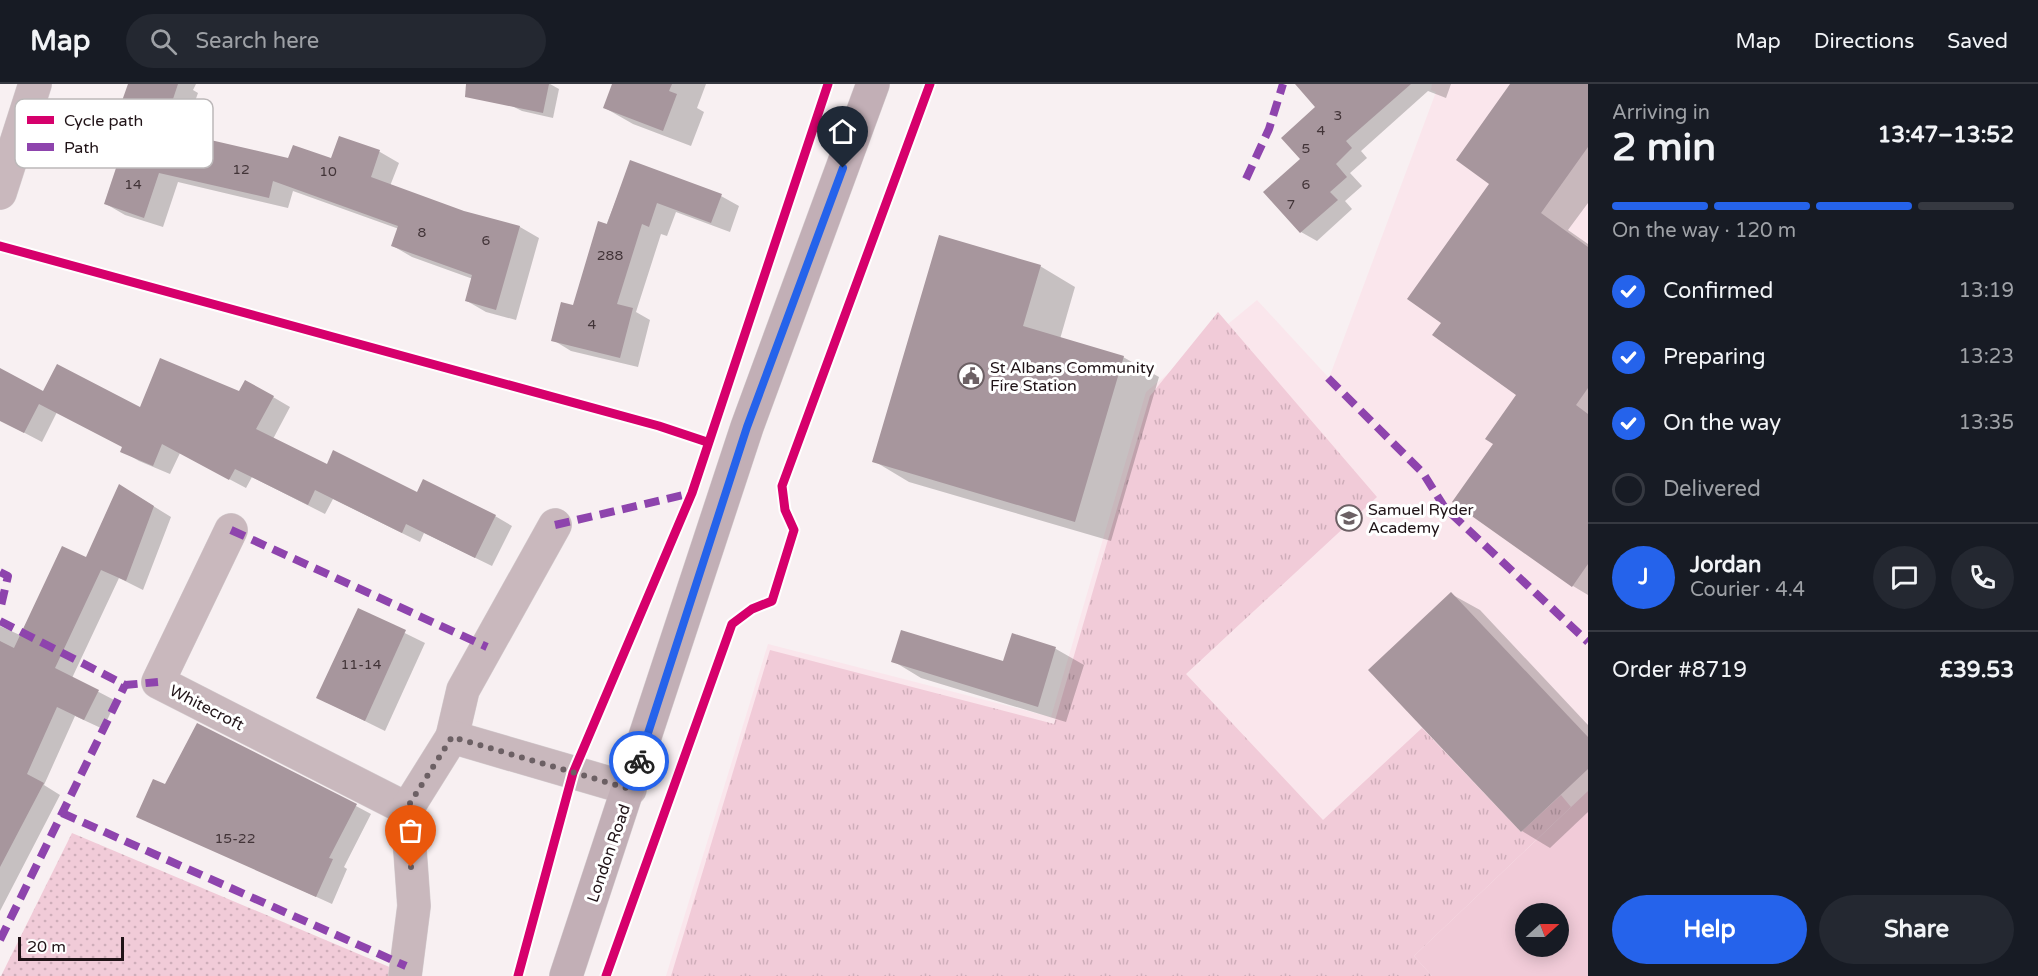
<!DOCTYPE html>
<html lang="en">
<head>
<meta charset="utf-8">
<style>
  body { margin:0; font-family:"Varela Round",sans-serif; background:#242831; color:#f1f3f6; height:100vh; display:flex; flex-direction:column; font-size:22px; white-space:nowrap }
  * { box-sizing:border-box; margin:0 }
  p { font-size:20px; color:#9ea1a6 }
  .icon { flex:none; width:33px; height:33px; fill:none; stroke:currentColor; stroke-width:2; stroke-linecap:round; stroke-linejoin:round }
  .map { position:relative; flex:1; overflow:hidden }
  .drawer { display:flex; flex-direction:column; background:#171b24; width:450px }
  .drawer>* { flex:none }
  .needle { width:39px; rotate:69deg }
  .buttons { position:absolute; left:1515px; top:819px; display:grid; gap:12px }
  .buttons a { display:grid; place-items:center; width:54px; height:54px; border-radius:50%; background:#171b24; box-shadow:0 3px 15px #0003; font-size:30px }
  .scale { position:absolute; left:18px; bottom:15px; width:106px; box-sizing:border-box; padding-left:6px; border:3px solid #201317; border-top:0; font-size:16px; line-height:21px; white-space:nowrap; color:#201317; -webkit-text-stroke:4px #fff; paint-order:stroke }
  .pin { position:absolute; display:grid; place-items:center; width:51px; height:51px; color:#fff; margin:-62px -26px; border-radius:50% 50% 50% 0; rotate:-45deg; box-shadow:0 0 6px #0007 }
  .pin .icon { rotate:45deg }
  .courier { position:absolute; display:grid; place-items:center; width:60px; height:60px; margin:-30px; border:4px solid #2563eb; border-radius:50%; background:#fff; color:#222; box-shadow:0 2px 8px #0007 }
  .headline em { font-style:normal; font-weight:700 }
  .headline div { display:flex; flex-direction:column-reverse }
  .headline { display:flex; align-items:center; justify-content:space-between; height:102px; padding:0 24px }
  h1 { font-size:39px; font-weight:700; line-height:45px }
  .bar { display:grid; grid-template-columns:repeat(4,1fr); gap:9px 6px; align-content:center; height:72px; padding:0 24px }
  .bar i { height:8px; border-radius:4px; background:#363941 }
  .bar .current { background:#2563eb }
  .bar p { grid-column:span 4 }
  .line { display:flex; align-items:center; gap:15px; padding:0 24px; border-top:2px solid #363941 }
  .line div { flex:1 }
  .round { display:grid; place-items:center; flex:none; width:63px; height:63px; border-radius:32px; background:#242831 }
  ol { padding:0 24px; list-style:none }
  li { display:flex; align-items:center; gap:18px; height:66px }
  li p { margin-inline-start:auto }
  li .icon { padding:6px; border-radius:50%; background:#2563eb; color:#fff; stroke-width:4 }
  li:last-child { color:#9ea1a6 }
  li i { width:33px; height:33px; border:3px solid #363941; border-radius:50% }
  .primary-button { display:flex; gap:12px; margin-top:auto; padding:12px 24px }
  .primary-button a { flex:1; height:69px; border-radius:36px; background:#2563eb; color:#fff; font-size:24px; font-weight:700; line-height:69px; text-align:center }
  .primary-button a+a { background:#242831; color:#f1f3f6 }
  header { display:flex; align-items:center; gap:36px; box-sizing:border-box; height:84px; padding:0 30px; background:#171b24; border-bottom:2px solid #363941 }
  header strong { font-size:28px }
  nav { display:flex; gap:33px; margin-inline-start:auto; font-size:21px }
  .search { width:420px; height:54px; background:#242831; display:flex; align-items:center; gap:15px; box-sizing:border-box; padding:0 21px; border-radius:33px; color:#9ea1a6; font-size:22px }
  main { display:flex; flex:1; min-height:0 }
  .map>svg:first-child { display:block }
  .built { fill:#fae6ec; fill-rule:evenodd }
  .grass { fill:url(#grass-dots) }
  .park { fill:url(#park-tufts) }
  .garden { fill:#f1cbd8; fill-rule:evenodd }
  .shadow { fill:#0003 }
  .building { fill:#a7969d }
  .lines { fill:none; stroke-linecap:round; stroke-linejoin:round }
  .street-casing { stroke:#d5cdd0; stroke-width:34 }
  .primary-casing { stroke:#d5cdd0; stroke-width:34 }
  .street { stroke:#c9b8bd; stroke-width:33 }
  .primary { stroke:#c2afb6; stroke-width:33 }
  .quiet { stroke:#8e44ad; stroke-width:8; stroke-dasharray:15 8; stroke-linecap:butt }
  .cycleway-casing { stroke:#fff; stroke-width:13 }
  .cycleway { stroke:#d6006c; stroke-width:9 }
  .done { stroke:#6c6064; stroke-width:6; stroke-dasharray:0 10.8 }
  .route { stroke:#2563eb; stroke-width:8 }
  .labels { text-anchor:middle; stroke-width:6; stroke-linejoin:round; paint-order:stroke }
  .number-label { font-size:14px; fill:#423438 }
  .poi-label { font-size:16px; fill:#201317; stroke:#fff; text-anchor:start }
  .street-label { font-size:16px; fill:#201317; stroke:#fff }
  .key { fill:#fff; stroke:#bcb8b9; stroke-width:1.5 }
  .key-label { font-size:16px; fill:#201317 }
</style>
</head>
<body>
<header>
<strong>Map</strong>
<div class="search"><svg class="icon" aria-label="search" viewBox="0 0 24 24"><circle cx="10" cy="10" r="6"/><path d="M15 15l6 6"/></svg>Search here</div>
<nav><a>Map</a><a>Directions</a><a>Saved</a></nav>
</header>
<main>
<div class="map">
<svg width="1588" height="892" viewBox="0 0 1588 892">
  <defs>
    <pattern id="grass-dots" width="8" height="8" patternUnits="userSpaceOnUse" patternTransform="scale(1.5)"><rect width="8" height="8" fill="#f1cbd8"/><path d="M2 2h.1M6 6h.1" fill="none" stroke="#ceadb9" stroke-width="1.8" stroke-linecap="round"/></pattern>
    <pattern id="park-tufts" width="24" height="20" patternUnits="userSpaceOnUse" patternTransform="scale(1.5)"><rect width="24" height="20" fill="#f1cbd8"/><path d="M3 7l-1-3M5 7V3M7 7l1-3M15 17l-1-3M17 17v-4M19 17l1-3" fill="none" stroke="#ceadb9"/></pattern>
  </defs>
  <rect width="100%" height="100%" fill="#f8f0f2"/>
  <!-- built -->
  <path class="built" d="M1432,0H1588V892H666L768,560L1051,633L1146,308L1257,216L1329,294L1436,8L1431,6ZM1526,830H1558V862H1526Z"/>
  <!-- grass -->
  <path class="grass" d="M72,749L406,890L405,892H1Z"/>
  <!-- park -->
  <path class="park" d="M1218,228L1377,413L1186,590L1323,736L1422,644L1521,748L1561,711L1571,723L1414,872L1432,892H671L770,566L1054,640L1150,312Z"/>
  <!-- garden -->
  <path class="garden" d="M1588,707V892H1432L1414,872ZM1526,830H1558V862H1526Z"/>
  <!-- shadow -->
  <g class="shadow">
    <path d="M130,0H196L193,6L198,9L183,51L289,76H332L340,54L380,68L399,79L390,102L464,129L520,143L539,154L516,236L486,228L467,217L473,195L412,173L393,162L399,145L293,107L288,124L178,98L163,143L125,131L106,120L134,36L120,28Z"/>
    <path d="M516,0H550L559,5L553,34L522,27L512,22Z"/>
    <path d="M614,0H706L697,24L704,28L691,62L633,40L605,24Z"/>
    <path d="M1303,0H1451L1446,14L1428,7L1361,67L1367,74L1350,89L1362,102L1345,117L1352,125L1317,157L1301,148L1302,75L1318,23Z"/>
    <path d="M1512,0H1588V119L1568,146L1588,160V511L1573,502L1495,360L1519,311L1443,238L1491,100Z"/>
    <path d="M631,78L721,112L739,122L730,148L676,128L667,152L661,150L636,228L650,236L638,283L571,267L553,256L574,223Z"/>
    <path d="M1040,182L1075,203L1060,255L1123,273L1159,293L1111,457L909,398L874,377Z"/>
    <path d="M0,286L44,309L140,325L240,309L273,313L290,323L273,355L327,382L495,432L512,442L492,482L424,449L420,458L333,415L325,430L252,393L246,404L180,369L170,390L139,377L122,367L124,363L57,328L42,358L0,336Z"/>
    <path d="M137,412L171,433L143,506L119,494L72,594L116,617L103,645L75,632L44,701L60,711L0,827V542L22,552Z"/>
    <path d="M1451,510L1480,526L1588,641V728L1550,764L1522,747L1371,586Z"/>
    <path d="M358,526L425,559L385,647L318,614Z"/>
    <path d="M1013,551L1056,565L1084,581L1066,638L921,594L893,577L1004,579Z"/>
    <path d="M356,722L371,730L344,783L347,785L332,820L138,732Z"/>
  </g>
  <!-- building -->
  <g class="building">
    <path d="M128,0H178L163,45L288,74L293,61L331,74L339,52L380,66L371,93L464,127L520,142L496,226L465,217L472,191L391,162L398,142L273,97L269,114L159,89L144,134L104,120L133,33L118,28Z"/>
    <path d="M466,0H549L543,29L465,13Z"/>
    <path d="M612,0H672L669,7L677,10L663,47L603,24Z"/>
    <path d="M1295,0H1411L1346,57L1352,64L1336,80L1347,93L1330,108L1338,116L1300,149L1263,108L1300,75L1281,54L1315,23Z"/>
    <path d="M1510,0H1588V63L1541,129L1588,163V304L1576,321L1588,330V480L1572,503L1452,418L1493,360L1485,355L1516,311L1432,251L1441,239L1407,215L1489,100L1456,76Z"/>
    <path d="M630,76L722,110L711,139L657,119L649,143L642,140L617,220L633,224L620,274L551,257L561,218L573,221L598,137L607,140Z"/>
    <path d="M939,151L1041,181L1023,242L1124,272L1075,438L872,378Z"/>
    <path d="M160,274L239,307L245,296L274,312L256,345L327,380L333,366L417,408L423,395L496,431L475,474L406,440L402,449L315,406L308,421L235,385L229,396L162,360L153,382L120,368L122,363L39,320L24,349L0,337V284L43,307L57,280L140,323Z"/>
    <path d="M119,400L154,422L126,497L101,486L55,584L99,606L84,636L57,623L27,690L44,699L0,783V557L14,564L62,462L86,473Z"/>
    <path d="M1451,508L1588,653V685L1521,748L1368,586Z"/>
    <path d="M358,524L406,546L365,637L316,614Z"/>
    <path d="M901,546L1003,577L1012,549L1056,563L1038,623L891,578Z"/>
    <path d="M197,639L357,720L329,774L333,775L316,813L136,733L153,695L165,700Z"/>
  </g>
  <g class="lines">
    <!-- street casing -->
    <g class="street-casing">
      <g id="street">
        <path d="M0,109L35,0"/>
        <path d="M231,446L158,598L407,725"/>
        <path d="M452,653L463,606L555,441"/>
        <path d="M405,892L414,822L407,725L452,653L630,705"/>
      </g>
    </g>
    <!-- primary casing -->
    <g class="primary-casing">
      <path id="primary" d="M566,892L747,343L873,0"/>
    </g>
    <!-- street -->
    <use href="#street" class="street"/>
    <!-- primary -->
    <use href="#primary" class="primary"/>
    <!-- quiet -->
    <g class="quiet">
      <path d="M1246,95L1269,45L1283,0"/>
      <path d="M1328,294L1423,389L1445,424L1588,558"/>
      <path d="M555,441L692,409"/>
      <path d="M231,446L487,563"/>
      <path d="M0,488L8,492L0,526"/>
      <path d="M0,537L125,601L158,598"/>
      <path d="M62,729L406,882"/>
      <path d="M0,856L125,601"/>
    </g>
    <!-- cycleway casing -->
    <g class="cycleway-casing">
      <g id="cycleway">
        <path d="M0,162L659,342L707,358"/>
        <path d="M518,892L573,689L692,409L828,0"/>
        <path d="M606,892L732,540L752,525L772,517L794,446L785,426L782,402L930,0"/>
      </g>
    </g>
    <!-- cycleway -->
    <use href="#cycleway" class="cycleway"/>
  </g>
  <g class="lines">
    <!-- done -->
    <path class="done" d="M411,783L407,724L452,653L630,705L639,677"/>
    <!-- route -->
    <path class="route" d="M639,677L747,343L843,84"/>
  </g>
  <!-- icons -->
  <defs>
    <g id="civic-ring" transform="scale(1.35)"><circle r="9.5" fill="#fff" stroke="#6c6064" stroke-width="1.5"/><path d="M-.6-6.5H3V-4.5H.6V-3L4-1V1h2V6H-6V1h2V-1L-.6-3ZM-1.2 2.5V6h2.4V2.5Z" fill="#6c6064"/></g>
    <g id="school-ring" transform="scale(1.35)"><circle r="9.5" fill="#fff" stroke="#6c6064" stroke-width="1.5"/><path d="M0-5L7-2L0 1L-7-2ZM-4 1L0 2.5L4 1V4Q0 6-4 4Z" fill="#6c6064"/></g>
  </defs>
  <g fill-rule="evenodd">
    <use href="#civic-ring" x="971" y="292"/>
    <use href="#school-ring" x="1349" y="434"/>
  </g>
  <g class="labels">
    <!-- number labels -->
    <g class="number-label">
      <text x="1338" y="36">3</text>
      <text x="1321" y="51">4</text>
      <text x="1306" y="69">5</text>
      <text x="241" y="90">12</text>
      <text x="328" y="92">10</text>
      <text x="133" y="105">14</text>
      <text x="1306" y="105">6</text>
      <text x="1291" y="125">7</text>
      <text x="422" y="153">8</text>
      <text x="486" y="161">6</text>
      <text x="610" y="176">288</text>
      <text x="592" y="245">4</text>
      <text x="361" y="585">11-14</text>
      <text x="235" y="759">15-22</text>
    </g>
    <!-- poi labels -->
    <g class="poi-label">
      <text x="990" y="289">St Albans Community<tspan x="990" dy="18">Fire Station</tspan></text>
      <text x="1368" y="431">Samuel Ryder<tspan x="1368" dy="18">Academy</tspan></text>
    </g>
    <!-- street labels -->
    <g class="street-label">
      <text transform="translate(207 623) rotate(27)" y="6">Whitecroft</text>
      <text transform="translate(608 769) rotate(-71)" y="6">London Road</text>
    </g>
  </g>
  <!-- legend -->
  <rect x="15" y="15" width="198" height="69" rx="9" class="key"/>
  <rect x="27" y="32" width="27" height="8" fill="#d6006c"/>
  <rect x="27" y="59" width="27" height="8" fill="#8e44ad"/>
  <g class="key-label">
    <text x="64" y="42">Cycle path</text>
    <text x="64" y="69">Path</text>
  </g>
</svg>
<div class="buttons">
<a><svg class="needle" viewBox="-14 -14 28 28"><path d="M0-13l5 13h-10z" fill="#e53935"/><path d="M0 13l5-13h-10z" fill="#9ea1a6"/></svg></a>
</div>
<div class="scale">20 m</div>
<div class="pin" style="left:411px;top:783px;background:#ea580c"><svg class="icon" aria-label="bag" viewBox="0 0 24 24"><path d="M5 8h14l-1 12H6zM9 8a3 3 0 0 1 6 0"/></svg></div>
<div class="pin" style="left:843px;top:84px;background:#1f2937"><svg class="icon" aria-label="home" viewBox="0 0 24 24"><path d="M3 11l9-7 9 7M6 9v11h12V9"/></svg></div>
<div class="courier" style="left:639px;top:677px"><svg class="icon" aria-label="bike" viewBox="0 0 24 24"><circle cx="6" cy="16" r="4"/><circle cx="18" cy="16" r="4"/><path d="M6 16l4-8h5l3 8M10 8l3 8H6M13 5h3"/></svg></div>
</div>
<section class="drawer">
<div class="headline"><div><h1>2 min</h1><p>Arriving in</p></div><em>13:47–13:52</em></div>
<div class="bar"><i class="current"></i><i class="current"></i><i class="current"></i><i></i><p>On the way · 120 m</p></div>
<ol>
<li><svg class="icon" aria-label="check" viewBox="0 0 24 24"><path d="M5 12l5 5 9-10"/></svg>Confirmed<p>13:19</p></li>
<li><svg class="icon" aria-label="check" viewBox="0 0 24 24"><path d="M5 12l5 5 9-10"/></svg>Preparing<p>13:23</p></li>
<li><svg class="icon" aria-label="check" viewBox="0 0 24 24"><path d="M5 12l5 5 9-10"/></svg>On the way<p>13:35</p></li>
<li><i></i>Delivered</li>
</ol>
<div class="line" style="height:108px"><b class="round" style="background:#2563eb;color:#fff">J</b><div><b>Jordan</b><p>Courier · 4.4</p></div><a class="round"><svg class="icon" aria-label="chat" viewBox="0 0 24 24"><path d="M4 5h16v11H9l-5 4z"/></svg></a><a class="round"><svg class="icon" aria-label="phone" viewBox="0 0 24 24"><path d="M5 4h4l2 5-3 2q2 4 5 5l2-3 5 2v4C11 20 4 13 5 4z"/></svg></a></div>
<div class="line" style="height:78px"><div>Order #8719</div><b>£39.53</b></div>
<div class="primary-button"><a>Help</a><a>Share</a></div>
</section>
</main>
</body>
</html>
